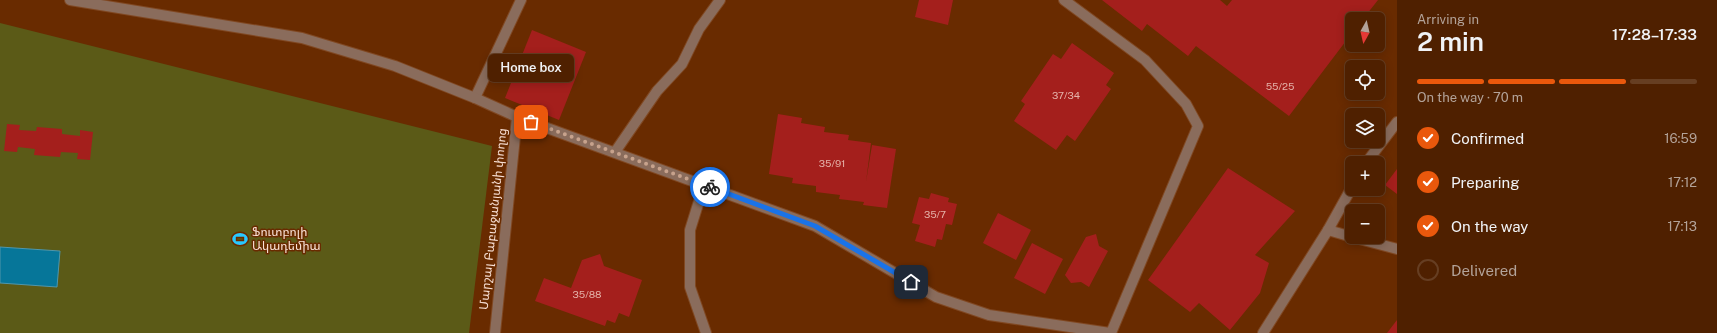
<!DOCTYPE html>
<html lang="en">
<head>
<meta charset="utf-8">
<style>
  body { margin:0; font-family:"Public Sans","Noto Sans Armenian",sans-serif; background:#592d0f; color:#f1f3f6; height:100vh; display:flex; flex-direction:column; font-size:15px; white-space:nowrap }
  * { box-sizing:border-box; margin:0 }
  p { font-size:13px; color:#b3a399 }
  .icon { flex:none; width:22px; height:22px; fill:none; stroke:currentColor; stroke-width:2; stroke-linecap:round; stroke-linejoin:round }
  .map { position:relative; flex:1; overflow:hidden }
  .side { display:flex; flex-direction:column; background:#4f2000; width:320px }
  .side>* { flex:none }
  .needle { width:26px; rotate:188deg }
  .controls { position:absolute; left:1345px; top:12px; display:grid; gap:8px }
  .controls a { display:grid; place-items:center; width:40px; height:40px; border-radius:6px; background:#4f2000; box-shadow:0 2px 10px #0003,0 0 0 1px #663e22; font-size:20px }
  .pin { position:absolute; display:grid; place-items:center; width:34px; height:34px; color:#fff; margin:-17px; border-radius:8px; box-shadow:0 2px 6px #0006 }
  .courier { position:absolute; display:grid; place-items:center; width:40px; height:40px; margin:-20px; border:3px solid #1a73e8; border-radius:50%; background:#fff; color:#222; box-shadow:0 1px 5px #0007 }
  .bubble { position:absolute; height:28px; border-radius:6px; background:#4f2000; box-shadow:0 2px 10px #0003,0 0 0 1px #663e22; font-size:13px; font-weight:600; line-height:28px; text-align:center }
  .head em { font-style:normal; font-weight:600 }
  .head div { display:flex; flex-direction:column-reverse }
  .head { display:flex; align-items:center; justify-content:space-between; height:68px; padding:0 20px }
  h1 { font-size:26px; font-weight:600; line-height:30px }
  .bar { display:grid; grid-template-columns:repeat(4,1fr); gap:6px 4px; align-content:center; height:48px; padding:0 20px }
  .bar i { height:5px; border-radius:3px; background:#663e22 }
  .bar .on { background:#ea580c }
  .bar p { grid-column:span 4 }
  ol { padding:0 20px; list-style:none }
  li { display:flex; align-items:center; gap:12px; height:44px }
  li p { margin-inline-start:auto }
  li .icon { padding:4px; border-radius:50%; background:#ea580c; color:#fff; stroke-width:4 }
  li:last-child { color:#b3a399 }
  li i { width:22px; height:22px; border:2px solid #663e22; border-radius:50% }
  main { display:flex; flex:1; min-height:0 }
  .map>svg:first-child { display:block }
  .park { fill:#5b5a17 }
  .water { fill:#067699; stroke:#4f96ac }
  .building { fill:#a41f1c }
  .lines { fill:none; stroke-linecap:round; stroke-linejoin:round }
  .service-casing { stroke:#804822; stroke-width:12 }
  .minor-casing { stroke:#804822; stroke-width:12 }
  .tertiary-casing { stroke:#804822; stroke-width:12 }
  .service { stroke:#8a6c5c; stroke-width:10 }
  .minor { stroke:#8a6c5c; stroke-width:10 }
  .tertiary { stroke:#8a6c5c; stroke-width:10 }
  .done { stroke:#c7a28c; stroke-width:4; stroke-dasharray:0 7.2 }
  .route { stroke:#1a73e8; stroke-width:5 }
  .labels { text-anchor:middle; stroke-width:3; stroke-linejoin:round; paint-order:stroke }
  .number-label { font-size:10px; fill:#e4b1a8 }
  .street-label { font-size:12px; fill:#fae2d7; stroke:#692b00 }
  .poi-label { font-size:12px; fill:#fae2d7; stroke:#692b00; text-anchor:start }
</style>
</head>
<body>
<main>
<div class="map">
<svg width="1397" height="333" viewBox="0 0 1397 333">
  <rect width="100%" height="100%" fill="#692b00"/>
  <!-- park -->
  <path class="park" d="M0,23L492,146L469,333H0Z"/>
  <!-- water -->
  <path class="water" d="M0,247L60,251L57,287L0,283Z"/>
  <!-- building -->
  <g class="building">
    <path d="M919,0H953L948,25L915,17Z"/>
    <path d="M1102,0H1220L1227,6L1232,0H1378L1363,19H1352V33L1289,116L1196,46L1188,56L1147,24L1142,31Z"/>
    <path d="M532,30L586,52L559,120L505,98Z"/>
    <path d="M1072,43L1114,73L1106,85L1111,89L1075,141L1067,135L1056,150L1014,121L1025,104L1021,101L1053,54L1061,59Z"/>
    <path d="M778,114L802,118L801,123L825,127L824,132L849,135L848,140L871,143L866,182L872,145L896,149L887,208L863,205L864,202L839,199L840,195L816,192V186L792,183L793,178L769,174Z"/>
    <path d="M7,124L20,125L19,130L36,131L37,127L62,129V134L80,136V130L93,132L90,160L77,159L78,153L61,152L60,157L34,155L35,149L18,147L17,152L4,151Z"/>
    <path d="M1228,168L1295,211L1255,255L1269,263L1260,293L1230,330L1199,303L1190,312L1148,280Z"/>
    <path d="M1397,169V194L1385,185Z"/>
    <path d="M931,193L949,198L948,202L957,204L952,225L946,224L942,240L937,239L935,247L915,241L920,225L912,223L919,197L929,199Z"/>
    <path d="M998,213L1031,230L1016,260L983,243Z"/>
    <path d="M1096,234L1099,246L1108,251L1089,287L1081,282L1071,283L1065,275L1086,237Z"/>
    <path d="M1032,243L1063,259L1045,294L1014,278Z"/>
    <path d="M600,254L604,266L642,280L629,317L619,313L615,323L607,320L605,326L535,301L544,278L571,288L582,260Z"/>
    <path d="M1397,320V333H1387Z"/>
  </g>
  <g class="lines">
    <!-- service casing -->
    <g class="service-casing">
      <g id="service">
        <path d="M1064,0L1145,60L1186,104L1198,126L1111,333"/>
        <path d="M615,152L657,91L682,64L699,29L720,0"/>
        <path d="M1366,163L1397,122"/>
        <path d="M704,185L690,230V287L706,333"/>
        <path d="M1328,230L1352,237"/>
        <path d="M1352,237L1397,249"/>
        <path d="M1263,333L1328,230L1352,187"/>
      </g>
    </g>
    <!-- minor casing -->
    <g class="minor-casing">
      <g id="minor">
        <path d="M475,98L521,0"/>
        <path d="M495,333L517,117L815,226L936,297L989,315L1110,333"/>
      </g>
    </g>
    <!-- tertiary casing -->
    <g class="tertiary-casing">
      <path id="tertiary" d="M70,0L302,38L395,66L475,98L517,117"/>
    </g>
    <!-- service -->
    <use href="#service" class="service"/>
    <!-- minor -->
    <use href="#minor" class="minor"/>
    <!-- tertiary -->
    <use href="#tertiary" class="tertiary"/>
  </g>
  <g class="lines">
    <!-- done -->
    <path class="done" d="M531,122L710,187"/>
    <!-- route -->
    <path class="route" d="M710,187L815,226L911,282"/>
  </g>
  <!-- icons -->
  <defs>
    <g id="stadium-bare" transform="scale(1.2)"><path d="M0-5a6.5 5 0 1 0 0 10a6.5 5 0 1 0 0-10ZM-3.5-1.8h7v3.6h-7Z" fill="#29c8ff" stroke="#692b00" stroke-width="2.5" paint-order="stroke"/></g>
  </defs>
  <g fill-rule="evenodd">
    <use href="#stadium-bare" x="240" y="239"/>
  </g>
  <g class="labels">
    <!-- number labels -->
    <g class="number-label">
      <text x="1280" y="90">55/25</text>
      <text x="1066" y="99">37/34</text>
      <text x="832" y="167">35/91</text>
      <text x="935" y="218">35/7</text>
      <text x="587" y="298">35/88</text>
    </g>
    <!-- street labels -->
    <g class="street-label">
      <text transform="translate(493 219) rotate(-84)" y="4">Մարշալ Բաբաջանյանի փողոց</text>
    </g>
    <!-- poi labels -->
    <g class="poi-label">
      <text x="252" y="236">Ֆուտբոլի<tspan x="252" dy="14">Ակադեմիա</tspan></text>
    </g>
  </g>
</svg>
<div class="controls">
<a><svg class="needle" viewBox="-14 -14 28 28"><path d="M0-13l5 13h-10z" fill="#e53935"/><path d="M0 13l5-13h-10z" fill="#b3a399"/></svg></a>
<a><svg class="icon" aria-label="locate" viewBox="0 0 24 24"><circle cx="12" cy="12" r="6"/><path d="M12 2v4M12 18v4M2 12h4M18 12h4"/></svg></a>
<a><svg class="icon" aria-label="layers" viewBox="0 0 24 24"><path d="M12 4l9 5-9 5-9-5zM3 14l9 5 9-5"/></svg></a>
<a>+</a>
<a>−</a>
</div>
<div class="pin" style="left:531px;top:122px;background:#ea580c"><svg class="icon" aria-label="bag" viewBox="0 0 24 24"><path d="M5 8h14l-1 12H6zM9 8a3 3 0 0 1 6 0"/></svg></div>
<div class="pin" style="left:911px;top:282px;background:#1f2937"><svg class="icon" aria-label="home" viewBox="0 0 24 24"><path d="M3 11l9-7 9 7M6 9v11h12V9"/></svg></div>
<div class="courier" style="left:710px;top:187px"><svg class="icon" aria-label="bike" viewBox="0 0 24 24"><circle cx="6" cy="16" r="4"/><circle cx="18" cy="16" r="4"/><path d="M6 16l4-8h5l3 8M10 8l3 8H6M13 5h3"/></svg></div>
<div class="bubble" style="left:488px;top:54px;width:86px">Home box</div>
</div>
<section class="side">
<div class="head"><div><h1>2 min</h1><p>Arriving in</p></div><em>17:28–17:33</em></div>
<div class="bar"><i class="on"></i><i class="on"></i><i class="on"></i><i></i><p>On the way · 70 m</p></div>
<ol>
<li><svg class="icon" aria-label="check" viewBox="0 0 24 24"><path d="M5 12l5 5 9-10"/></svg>Confirmed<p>16:59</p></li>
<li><svg class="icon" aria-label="check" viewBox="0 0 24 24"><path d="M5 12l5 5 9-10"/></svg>Preparing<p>17:12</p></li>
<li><svg class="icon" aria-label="check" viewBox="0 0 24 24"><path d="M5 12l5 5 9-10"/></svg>On the way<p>17:13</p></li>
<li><i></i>Delivered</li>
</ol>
</section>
</main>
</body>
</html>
